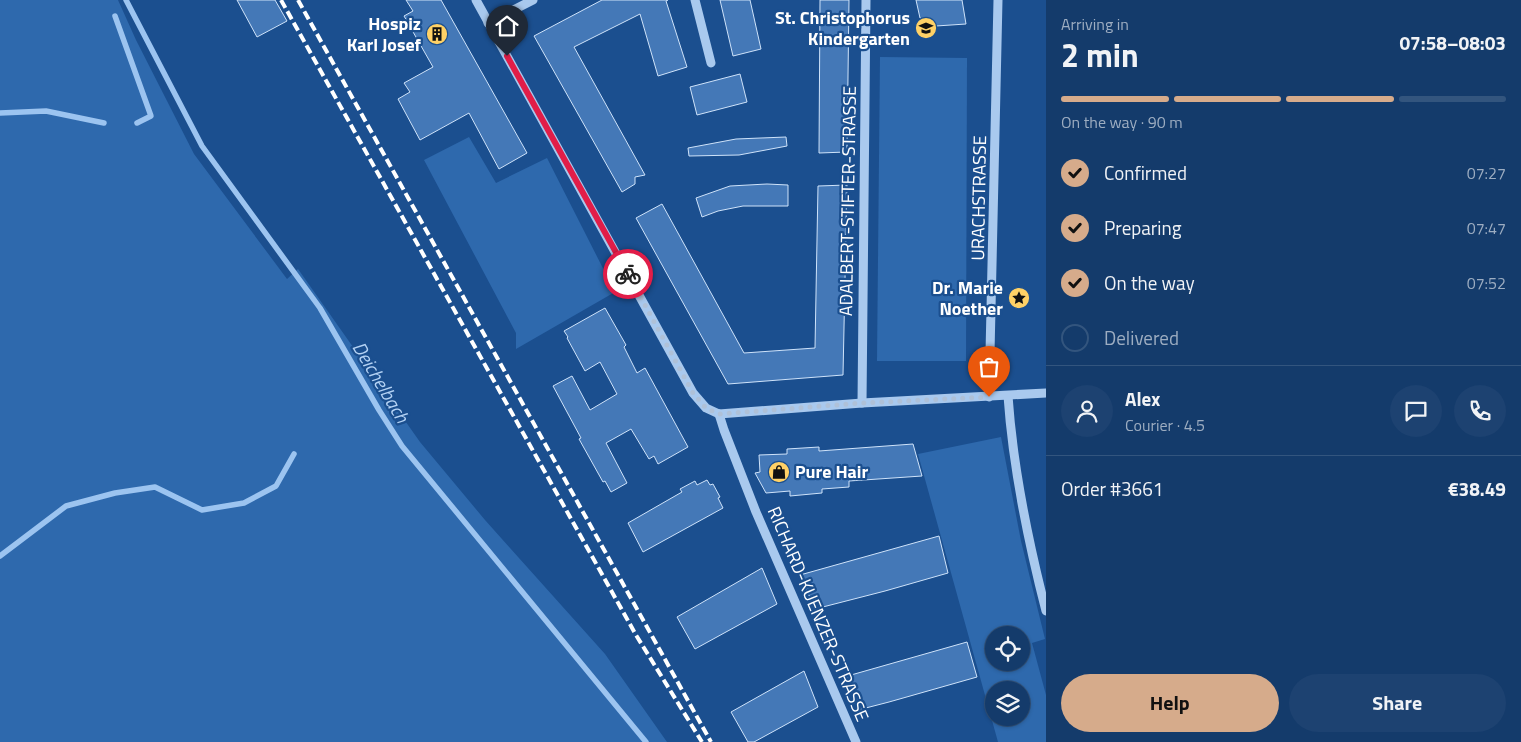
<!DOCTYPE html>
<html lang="en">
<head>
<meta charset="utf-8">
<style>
  body { margin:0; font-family:"Titillium Web",sans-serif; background:#1d4271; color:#f1f3f6; height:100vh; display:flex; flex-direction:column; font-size:19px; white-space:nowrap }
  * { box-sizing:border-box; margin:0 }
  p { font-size:16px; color:#9dadc1 }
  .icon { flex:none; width:28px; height:28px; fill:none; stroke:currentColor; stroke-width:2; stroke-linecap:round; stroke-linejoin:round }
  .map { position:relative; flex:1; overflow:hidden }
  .details { display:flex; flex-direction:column; background:#143b6b; width:475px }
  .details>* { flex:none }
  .fabs { position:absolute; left:985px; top:626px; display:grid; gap:10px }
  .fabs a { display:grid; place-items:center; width:45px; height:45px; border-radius:50%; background:#143b6b; box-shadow:0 1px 4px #0004,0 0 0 1px #33557e; font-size:25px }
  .pin { position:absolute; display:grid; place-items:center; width:42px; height:42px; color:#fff; margin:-51px -21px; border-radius:50% 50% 50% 0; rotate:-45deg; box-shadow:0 0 5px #0007 }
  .pin .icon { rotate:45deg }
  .courier { position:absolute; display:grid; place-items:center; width:50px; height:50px; margin:-25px; border:4px solid #e11d48; border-radius:50%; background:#fff; color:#222; box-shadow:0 1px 6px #0007 }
  .headline em { font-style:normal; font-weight:700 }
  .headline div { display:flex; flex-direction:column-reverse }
  .headline { display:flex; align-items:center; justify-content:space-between; height:85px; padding:0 15px }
  h1 { font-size:32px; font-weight:700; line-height:38px }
  .bar { display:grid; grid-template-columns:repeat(4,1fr); gap:8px 5px; align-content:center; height:60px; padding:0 15px }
  .bar i { height:6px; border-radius:4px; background:#33557e }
  .bar .current { background:#d6ab8b }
  .bar p { grid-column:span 4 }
  .line { display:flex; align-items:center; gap:12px; padding:0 15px; border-top:1px solid #33557e }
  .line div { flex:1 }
  .round { display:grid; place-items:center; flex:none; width:52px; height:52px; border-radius:26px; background:#1d4271 }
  ol { padding:0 15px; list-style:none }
  li { display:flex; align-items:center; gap:15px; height:55px }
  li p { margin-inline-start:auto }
  li .icon { padding:5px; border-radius:50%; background:#d6ab8b; color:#111; stroke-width:4 }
  li:last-child { color:#9dadc1 }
  li i { width:28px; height:28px; border:2px solid #33557e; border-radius:50% }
  .button { display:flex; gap:10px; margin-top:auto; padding:10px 15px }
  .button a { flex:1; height:58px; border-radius:30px; background:#d6ab8b; color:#111; font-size:20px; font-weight:700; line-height:58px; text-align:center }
  .button a+a { background:#1d4271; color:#f1f3f6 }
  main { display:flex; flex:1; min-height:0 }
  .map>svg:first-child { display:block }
  .green { fill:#2e69ad; fill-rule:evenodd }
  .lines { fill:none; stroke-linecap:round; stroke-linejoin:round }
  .stream { stroke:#9cc4f0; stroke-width:5.5 }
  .building { fill:#4478b7; stroke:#cfe3fa }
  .minor { stroke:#a9c9ee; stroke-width:9 }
  .rail { stroke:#fff; stroke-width:4; stroke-dasharray:9 4; stroke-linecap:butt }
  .done { stroke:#afc1d8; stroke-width:5; stroke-dasharray:0 9 }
  .route { stroke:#e11d48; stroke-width:6 }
  .labels { text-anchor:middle; stroke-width:4.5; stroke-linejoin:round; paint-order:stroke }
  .poi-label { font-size:18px; font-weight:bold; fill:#fff; stroke:#1b4f8f; text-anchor:end }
  .street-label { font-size:18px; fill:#fff; stroke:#1b4f8f }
  .water-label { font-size:19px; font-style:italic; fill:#b5d3f5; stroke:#1b4f8f }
</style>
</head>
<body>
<main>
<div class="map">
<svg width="1046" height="742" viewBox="0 0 1046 742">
  <rect width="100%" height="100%" fill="#1b4f8f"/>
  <!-- green -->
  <g class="green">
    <path d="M0,0H118L136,40L194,154L287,279L298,269L420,442L485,520L605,654L667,742H0Z"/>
    <path d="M880,57L967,58L966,361H877Z"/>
    <path d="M469,137L496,183L547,158L615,292L516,349V333L424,160Z"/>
    <path d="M1001,437L1021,541L1045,639L1032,643L1046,695V742H998L918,454ZM994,635H1021V662H994ZM994,690H1021V718H994Z"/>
  </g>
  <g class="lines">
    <!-- stream -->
    <g class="stream">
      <path d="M126,0L202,146L320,308L379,410L402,446L646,742"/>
      <path d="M115,16L151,116L137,123"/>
      <path d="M0,113L46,111L104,123"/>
      <path d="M0,556L66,506L115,493L155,487L202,510L244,503L276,486L294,454"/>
    </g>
  </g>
  <!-- building -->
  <g class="building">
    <path d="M237,0H275L287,21L257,37Z"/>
    <path d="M406,0H441L527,153L499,169L469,113L420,140L398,99L410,92L404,83L433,67L404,16L413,11Z"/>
    <path d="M602,0H668L666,1L687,67L658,76L640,14L574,47L645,175L635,177V184L622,192L534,36Z"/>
    <path d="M720,0H750L761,49L733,56Z"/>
    <path d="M820,0H849L847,152L819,153Z"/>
    <path d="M916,0H962L966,24L936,26L920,18Z"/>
    <path d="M740,74L747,102L697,115L690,87Z"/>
    <path d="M786,137L787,146L739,155L689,156L688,148L736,139Z"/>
    <path d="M767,184L788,185V206H743L718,211L702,217L696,198L730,186Z"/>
    <path d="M847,185L843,375L728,384L636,218L662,204L744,353L815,348L818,186Z"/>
    <path d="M605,308L626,345L624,347L637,373L645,368L688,447L658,464L654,456L649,459L631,429L606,443L627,483L611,492L605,481L603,482L579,439L581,438L553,386L572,376L590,410L617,394L600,362L585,371L567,338L568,337L564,331Z"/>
    <path d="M913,444L922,476L849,481V487L822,489V493L790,496V491L766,493L755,473L760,472L759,455L787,454V449L819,447V451Z"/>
    <path d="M707,480L710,485L713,484L720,497L718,498L723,508L643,552L628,523L682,492L680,489L695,481L697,485Z"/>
    <path d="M939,536L948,573L885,591L815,609L800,575Z"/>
    <path d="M762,568L777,604L695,649L677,617Z"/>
    <path d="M967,642L977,677L889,702L858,710L844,677Z"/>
    <path d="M804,671L818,707L754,742H748L731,712Z"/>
  </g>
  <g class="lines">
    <!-- minor -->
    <g class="minor">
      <path d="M476,0L693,393L706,408L719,414"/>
      <path d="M695,0L711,63"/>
      <path d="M488,23L533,0"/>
      <path d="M1008,396C1013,469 1028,541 1046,611"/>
      <path d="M989,397L998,0"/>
      <path d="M862,403L866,0"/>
      <path d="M719,414L724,430L756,512L856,742"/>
      <path d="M719,414L862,403L1046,393"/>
    </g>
    <!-- rail -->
    <g class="rail">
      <path d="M281,0L636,635L702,742"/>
      <path d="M298,0L711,742"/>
    </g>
  </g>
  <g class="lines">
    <!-- done -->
    <path class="done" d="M628,274L693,393L706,408L719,414L862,403L989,397"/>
    <!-- route -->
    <path class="route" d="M507,56L628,274"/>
  </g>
  <!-- icons -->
  <defs>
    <g id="school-disc" transform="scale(1.125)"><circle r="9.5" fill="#ffd166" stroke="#1b4f8f"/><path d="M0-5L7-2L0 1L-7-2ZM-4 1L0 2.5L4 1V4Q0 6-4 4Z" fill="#111"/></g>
    <g id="building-disc" transform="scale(1.125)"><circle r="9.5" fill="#ffd166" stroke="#1b4f8f"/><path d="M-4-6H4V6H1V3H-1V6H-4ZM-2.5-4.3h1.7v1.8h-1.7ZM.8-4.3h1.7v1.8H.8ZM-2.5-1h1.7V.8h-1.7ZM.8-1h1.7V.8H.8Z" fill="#111"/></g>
    <g id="sight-disc" transform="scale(1.125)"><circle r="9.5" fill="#ffd166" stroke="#1b4f8f"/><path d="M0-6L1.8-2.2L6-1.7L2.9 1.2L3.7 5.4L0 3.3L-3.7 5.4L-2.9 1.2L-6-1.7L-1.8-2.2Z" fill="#111"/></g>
    <g id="shop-disc" transform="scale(1.125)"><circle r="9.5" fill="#ffd166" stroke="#1b4f8f"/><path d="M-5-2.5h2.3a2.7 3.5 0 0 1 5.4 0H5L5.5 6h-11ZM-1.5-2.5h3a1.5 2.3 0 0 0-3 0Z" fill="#111"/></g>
  </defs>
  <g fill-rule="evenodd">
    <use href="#school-disc" x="926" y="28"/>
    <use href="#building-disc" x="437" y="34"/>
    <use href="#sight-disc" x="1019" y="298"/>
    <use href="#shop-disc" x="779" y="472"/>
  </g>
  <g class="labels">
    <!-- poi labels -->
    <g class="poi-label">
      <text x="910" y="24">St. Christophorus<tspan x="910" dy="21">Kindergarten</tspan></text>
      <text x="421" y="30">Hospiz<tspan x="421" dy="21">Karl Josef</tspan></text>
      <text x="1003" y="294">Dr. Marie<tspan x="1003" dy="21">Noether</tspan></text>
      <text x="795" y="478" text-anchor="start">Pure Hair</text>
    </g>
    <!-- street labels -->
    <g class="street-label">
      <text transform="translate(979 198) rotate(-89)" y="6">URACHSTRASSE</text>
      <text transform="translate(848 201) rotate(-89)" y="6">ADALBERT-STIFTER-STRASSE</text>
      <text transform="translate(818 614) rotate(67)" y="6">RICHARD-KUENZER-STRASSE</text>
    </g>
    <!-- water labels -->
    <g class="water-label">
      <text transform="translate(381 382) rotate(59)" y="7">Deichelbach</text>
    </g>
  </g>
</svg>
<div class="fabs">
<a><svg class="icon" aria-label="locate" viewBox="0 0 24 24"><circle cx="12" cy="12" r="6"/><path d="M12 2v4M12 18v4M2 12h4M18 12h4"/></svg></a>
<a><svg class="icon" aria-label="layers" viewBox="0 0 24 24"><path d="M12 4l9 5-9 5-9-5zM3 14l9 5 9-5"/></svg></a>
</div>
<div class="pin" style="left:989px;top:397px;background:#ea580c"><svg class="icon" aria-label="bag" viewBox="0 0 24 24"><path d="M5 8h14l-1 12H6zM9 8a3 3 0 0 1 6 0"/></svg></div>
<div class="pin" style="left:507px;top:56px;background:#1f2937"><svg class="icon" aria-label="home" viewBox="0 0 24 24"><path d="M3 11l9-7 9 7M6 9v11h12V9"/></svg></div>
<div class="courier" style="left:628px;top:274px"><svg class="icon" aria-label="bike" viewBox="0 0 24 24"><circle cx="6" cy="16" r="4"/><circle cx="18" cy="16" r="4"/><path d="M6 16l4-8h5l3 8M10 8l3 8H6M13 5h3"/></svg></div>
</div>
<section class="details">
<div class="headline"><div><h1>2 min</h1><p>Arriving in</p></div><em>07:58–08:03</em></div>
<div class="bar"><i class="current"></i><i class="current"></i><i class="current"></i><i></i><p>On the way · 90 m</p></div>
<ol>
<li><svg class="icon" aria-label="check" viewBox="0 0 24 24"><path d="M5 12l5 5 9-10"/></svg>Confirmed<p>07:27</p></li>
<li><svg class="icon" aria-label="check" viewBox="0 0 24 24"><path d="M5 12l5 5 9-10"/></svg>Preparing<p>07:47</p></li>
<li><svg class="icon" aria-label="check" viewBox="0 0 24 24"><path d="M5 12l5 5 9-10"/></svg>On the way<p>07:52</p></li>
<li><i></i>Delivered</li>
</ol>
<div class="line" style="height:90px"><a class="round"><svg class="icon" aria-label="person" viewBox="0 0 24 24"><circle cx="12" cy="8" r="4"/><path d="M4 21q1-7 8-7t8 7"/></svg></a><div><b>Alex</b><p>Courier · 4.5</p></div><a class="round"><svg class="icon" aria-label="chat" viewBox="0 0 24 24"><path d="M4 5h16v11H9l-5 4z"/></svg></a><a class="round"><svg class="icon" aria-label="phone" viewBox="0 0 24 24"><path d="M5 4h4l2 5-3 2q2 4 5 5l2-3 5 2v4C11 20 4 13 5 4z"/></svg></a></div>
<div class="line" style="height:65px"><div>Order #3661</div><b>€38.49</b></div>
<div class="button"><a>Help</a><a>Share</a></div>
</section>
</main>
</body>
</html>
